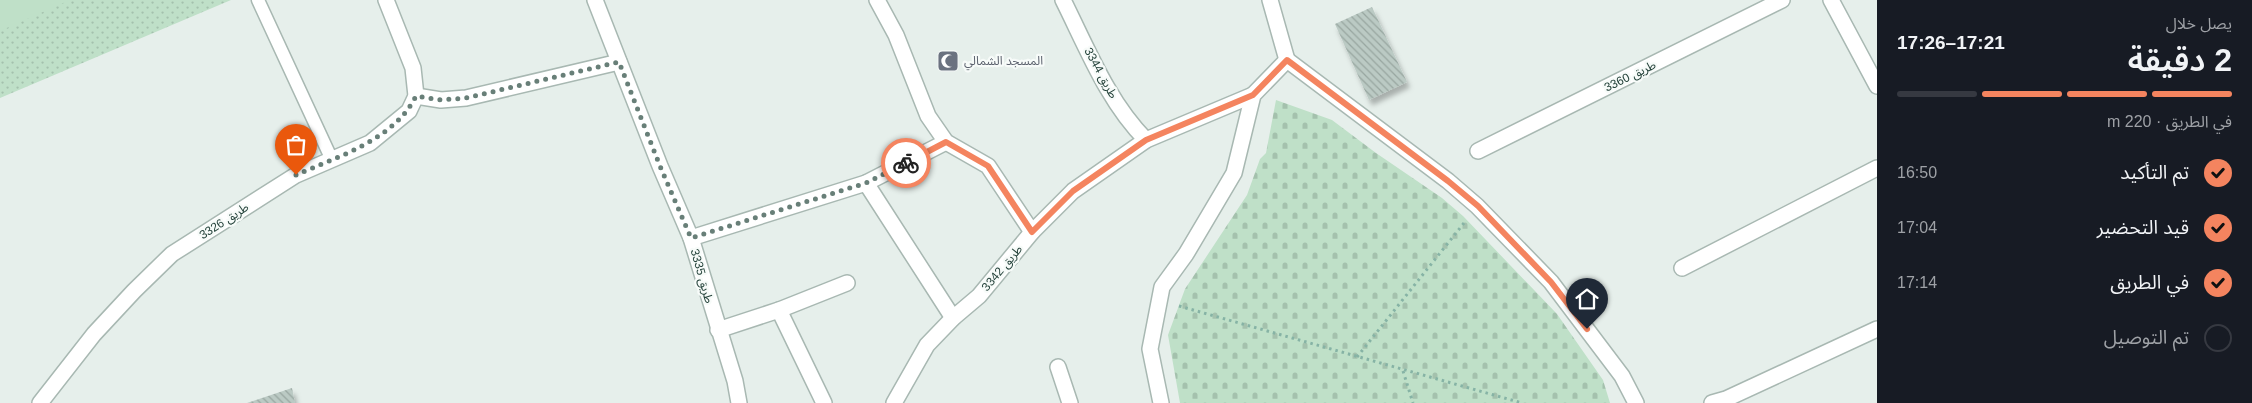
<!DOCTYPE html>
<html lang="ar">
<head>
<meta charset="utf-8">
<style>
  body { margin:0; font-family:Arial,"Noto Sans Arabic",sans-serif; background:#242831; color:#f1f3f6; direction:rtl; height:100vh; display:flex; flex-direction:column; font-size:19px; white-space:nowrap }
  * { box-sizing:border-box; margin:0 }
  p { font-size:16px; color:#9ea1a6 }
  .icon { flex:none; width:28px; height:28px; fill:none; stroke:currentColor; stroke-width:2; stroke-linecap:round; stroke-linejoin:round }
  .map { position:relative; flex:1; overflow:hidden; direction:ltr }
  .sheet { display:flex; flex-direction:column; background:#171b24; width:375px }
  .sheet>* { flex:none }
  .pin { position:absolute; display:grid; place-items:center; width:42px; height:42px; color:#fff; margin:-51px -21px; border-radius:50% 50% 50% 0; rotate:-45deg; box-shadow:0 0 5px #0007 }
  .pin .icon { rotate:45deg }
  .courier { position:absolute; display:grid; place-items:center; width:50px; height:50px; margin:-25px; border:4px solid #f4845f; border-radius:50%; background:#fff; color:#222; box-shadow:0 1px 6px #0007 }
  .headline em { font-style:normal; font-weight:600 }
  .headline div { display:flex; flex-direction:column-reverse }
  .headline { display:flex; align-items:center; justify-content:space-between; height:85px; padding:0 20px }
  h1 { font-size:32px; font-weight:600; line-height:38px }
  .bar { display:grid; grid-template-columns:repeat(4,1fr); gap:8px 5px; align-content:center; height:60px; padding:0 20px }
  .bar i { height:6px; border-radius:4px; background:#363941 }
  .bar .on { background:#f4845f }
  .bar p { grid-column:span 4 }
  ol { padding:0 20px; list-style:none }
  li { display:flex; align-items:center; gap:15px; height:55px }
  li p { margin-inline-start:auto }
  li .icon { padding:5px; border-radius:50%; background:#f4845f; color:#111; stroke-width:4 }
  li:last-child { color:#9ea1a6 }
  li i { width:28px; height:28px; border:2px solid #363941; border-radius:50% }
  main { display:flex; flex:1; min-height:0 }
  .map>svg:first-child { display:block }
  .cemetery { fill:url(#cemetery-stones) }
  .park { fill:url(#park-dots) }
  .pitch { fill:#bfe0c8 }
  .building { fill:url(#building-back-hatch); filter:url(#shadow) }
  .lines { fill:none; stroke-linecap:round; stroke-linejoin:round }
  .lane-casing { stroke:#a8b8b2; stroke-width:15 }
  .street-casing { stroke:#a8b8b2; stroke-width:18 }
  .path { stroke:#86b3a5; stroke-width:3; stroke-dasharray:2.5 4; stroke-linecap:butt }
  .lane { stroke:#fff; stroke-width:12 }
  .street { stroke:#fff; stroke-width:15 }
  .done { stroke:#687f78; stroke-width:5; stroke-dasharray:0 9 }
  .route { stroke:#f4845f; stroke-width:6 }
  .labels { text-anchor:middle; stroke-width:4.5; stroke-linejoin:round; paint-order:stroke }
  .worship-label { font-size:12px; fill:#5b616d; stroke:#f7fbf9; text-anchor:start }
  .street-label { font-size:12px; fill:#24423a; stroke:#f7fbf9 }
</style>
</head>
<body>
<main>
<section class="sheet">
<div class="headline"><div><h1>2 دقيقة</h1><p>يصل خلال</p></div><em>17:21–17:26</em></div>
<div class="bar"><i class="on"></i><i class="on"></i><i class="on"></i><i></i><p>في الطريق · 220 m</p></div>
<ol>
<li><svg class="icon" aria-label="check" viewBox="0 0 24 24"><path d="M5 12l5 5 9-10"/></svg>تم التأكيد<p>16:50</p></li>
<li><svg class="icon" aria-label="check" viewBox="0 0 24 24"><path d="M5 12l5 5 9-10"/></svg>قيد التحضير<p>17:04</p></li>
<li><svg class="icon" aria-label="check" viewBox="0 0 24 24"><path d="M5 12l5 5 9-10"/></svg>في الطريق<p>17:14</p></li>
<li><i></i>تم التوصيل</li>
</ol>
</section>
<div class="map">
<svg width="1877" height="403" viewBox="0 0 1877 403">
  <defs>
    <pattern id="cemetery-stones" width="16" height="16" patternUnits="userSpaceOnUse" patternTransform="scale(1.25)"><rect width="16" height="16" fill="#bfe0c8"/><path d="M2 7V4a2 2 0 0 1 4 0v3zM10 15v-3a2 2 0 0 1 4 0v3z" fill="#a4c1ad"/></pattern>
    <pattern id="park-dots" width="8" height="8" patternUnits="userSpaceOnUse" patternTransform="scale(1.25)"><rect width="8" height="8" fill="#bfe0c8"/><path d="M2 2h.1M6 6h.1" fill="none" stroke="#a4c1ad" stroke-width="1.8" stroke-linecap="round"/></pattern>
    <pattern id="building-back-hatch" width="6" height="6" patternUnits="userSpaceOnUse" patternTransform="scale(1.25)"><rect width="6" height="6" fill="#bbcac4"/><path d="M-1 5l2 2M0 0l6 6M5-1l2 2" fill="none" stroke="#98a6a0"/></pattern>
    <filter id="shadow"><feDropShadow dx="3" dy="5.5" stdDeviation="2.5" flood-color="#0004"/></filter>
  </defs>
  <rect width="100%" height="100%" fill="#e6efeb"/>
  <!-- cemetery -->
  <path class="cemetery" d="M1276,100L1332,120L1376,153L1442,198L1463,216L1557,314L1603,380L1610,403H1180L1168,335L1185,289L1247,195L1260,159L1266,153Z"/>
  <!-- park -->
  <path class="park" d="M0,0H231L0,98Z"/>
  <!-- pitch -->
  <path class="pitch" d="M0,0H70L0,31Z"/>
  <!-- building -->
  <g class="building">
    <path d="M1372,7L1407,82L1369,100L1335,24Z"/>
    <path d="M292,388L295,403H247Z"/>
  </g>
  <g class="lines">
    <!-- lane casing -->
    <g class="lane-casing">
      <path id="lane" d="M258,0L332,160"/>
    </g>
    <!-- street casing -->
    <g class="street-casing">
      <g id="street">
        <path d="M595,0L660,166L691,238L735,381L739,403"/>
        <path d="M877,0L896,35L928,116L946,142L988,166L1032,232"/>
        <path d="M1063,0C1087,48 1108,102 1146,140"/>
        <path d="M1270,0L1287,60"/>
        <path d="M1831,0L1877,86"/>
        <path d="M1287,60L1448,181L1477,206L1551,282L1622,376L1636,403"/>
        <path d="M416,96L441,100L466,98L619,62"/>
        <path d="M1478,151L1782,0"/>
        <path d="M866,183L953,318"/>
        <path d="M691,238L866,183L946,142"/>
        <path d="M1682,268L1877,168"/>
        <path d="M779,310L824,403"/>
        <path d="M718,330L779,310L847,283"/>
        <path d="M1058,367L1070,403"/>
        <path d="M40,403L94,334L134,291L172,254L296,175L370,143L409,111L416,96L413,68L386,0"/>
        <path d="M894,403L927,345L953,318L979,296L1032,232L1073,191L1146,140L1253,95"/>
        <path d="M1161,403L1150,349L1162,287L1186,254L1234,173L1253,95L1287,60"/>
        <path d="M1712,403L1726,399L1877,329"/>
      </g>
    </g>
    <!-- path -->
    <g class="path">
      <path d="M1179,306L1522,403"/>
      <path d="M1357,357L1464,223"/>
      <path d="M1403,371L1413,403"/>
    </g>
    <!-- lane -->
    <use href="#lane" class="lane"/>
    <!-- street -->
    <use href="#street" class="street"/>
  </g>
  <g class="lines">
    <!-- done -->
    <path class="done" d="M296,175C339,156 394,140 416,96L441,100L466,98L619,62L660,166L691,238L866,183L906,163"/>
    <!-- route -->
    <path class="route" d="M906,163L946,142L988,166L1032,232L1073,191L1146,140L1253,95L1287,60L1448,181L1478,206L1551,282L1587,329"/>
  </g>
  <!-- icons -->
  <defs>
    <g id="mosque-square" transform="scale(1.125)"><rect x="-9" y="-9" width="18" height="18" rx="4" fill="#6b7280" stroke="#f7fbf9"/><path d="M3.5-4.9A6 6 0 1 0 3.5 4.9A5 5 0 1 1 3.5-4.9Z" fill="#fff"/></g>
  </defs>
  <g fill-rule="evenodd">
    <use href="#mosque-square" x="948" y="61"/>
  </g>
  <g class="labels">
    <!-- worship labels -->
    <g class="worship-label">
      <text x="964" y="65">المسجد الشمالي</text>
    </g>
    <!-- street labels -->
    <g class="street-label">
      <text transform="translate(1101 73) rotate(61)" y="4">طريق 3344</text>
      <text transform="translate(1630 76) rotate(-26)" y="4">طريق 3360</text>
      <text transform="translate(224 221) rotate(-33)" y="4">طريق 3326</text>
      <text transform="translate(1002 268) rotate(-50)" y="4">طريق 3342</text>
      <text transform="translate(702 276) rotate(74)" y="4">طريق 3335</text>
    </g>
  </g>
</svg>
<div class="pin" style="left:296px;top:175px;background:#ea580c"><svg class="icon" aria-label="bag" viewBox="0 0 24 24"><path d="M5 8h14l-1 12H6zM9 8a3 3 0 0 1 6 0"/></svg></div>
<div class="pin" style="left:1587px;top:329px;background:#1f2937"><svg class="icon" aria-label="home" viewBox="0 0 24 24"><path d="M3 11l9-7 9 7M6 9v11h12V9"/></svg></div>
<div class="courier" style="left:906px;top:163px"><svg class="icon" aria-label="bike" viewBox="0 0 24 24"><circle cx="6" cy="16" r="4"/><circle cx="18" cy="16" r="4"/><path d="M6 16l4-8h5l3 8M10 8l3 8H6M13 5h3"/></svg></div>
</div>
</main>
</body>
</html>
